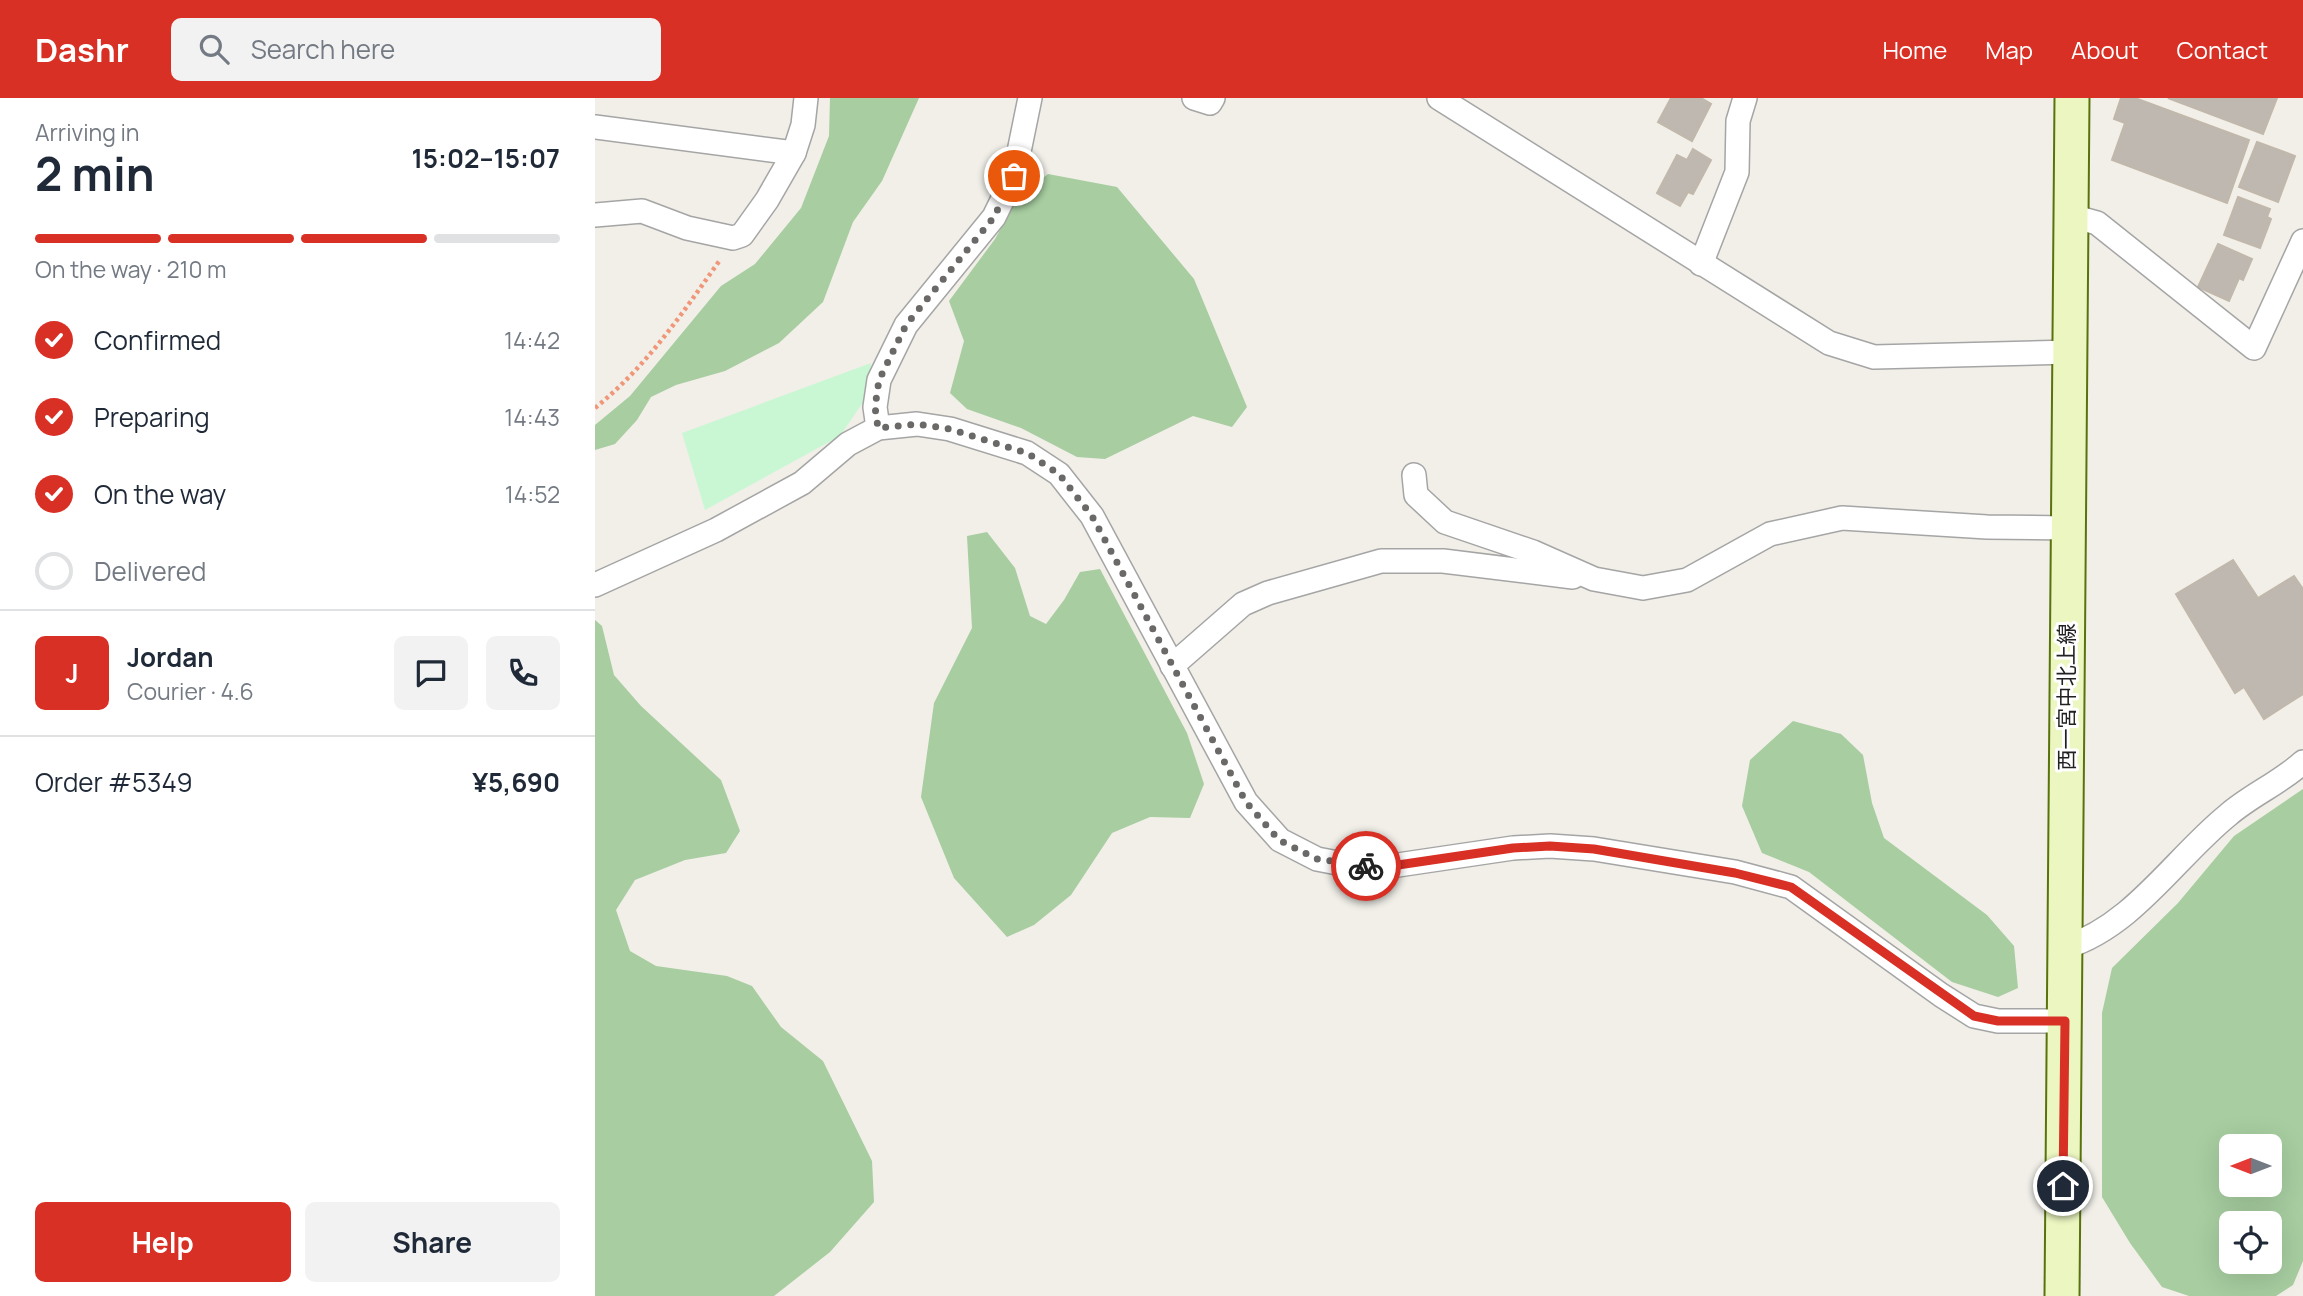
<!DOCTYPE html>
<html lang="en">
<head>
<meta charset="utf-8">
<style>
  body { margin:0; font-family:Manrope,"Noto Sans JP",sans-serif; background:#f2f2f3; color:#1f2937; height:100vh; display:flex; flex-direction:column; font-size:26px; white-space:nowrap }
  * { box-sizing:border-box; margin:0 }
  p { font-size:23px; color:#747a83 }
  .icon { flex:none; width:38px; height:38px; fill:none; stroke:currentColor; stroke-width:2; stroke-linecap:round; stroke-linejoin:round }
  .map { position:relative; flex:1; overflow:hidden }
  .side { display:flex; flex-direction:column; background:#fff; width:595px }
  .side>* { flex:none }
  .needle { width:46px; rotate:270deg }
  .fabs { position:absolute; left:1624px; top:1036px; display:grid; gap:14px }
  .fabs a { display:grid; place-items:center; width:63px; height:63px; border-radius:10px; background:#fff; box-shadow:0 7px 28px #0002; font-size:35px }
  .pin { position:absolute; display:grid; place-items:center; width:60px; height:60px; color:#fff; margin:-30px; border:4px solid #fff; border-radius:50%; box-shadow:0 2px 7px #0007 }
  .courier { position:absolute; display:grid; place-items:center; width:70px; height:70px; margin:-35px; border:5px solid #d93025; border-radius:50%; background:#fff; color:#222; box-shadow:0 2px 9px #0007 }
  .headline em { font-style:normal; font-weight:700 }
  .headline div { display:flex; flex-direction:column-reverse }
  .headline { display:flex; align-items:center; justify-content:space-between; height:119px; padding:0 35px }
  h1 { font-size:46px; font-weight:700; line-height:52px }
  .bar { display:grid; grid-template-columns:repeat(4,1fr); gap:10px 7px; align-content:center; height:84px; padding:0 35px }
  .bar i { height:9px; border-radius:5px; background:#e0e1e3 }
  .bar .active { background:#d93025 }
  .bar p { grid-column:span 4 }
  .line { display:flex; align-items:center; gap:18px; padding:0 35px; border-top:2px solid #e0e1e3 }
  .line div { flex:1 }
  .round { display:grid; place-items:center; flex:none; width:74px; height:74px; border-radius:10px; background:#f2f2f3 }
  ol { padding:0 35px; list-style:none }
  li { display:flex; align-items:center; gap:21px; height:77px }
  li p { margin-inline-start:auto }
  li .icon { padding:7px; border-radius:50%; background:#d93025; color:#fff; stroke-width:4 }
  li:last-child { color:#747a83 }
  li i { width:38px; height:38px; border:4px solid #e0e1e3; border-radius:50% }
  .button { display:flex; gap:14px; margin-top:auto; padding:14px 35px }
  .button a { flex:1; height:80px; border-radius:10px; background:#d93025; color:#fff; font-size:28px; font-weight:700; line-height:80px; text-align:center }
  .button a+a { background:#f2f2f3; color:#1f2937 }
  header { display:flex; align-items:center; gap:42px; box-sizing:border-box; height:98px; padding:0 35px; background:#d93025; color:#fff }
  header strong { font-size:33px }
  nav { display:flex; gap:38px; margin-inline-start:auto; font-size:24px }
  .search { width:490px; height:63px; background:#f2f2f3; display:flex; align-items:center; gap:18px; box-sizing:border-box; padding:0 24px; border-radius:10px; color:#747a83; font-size:26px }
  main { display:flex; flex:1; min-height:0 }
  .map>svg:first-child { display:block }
  .forest { fill:#a7cda0; fill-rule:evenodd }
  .park { fill:#c9f7d4 }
  .building { fill:#beb8b1; stroke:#c1b8ab; stroke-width:2 }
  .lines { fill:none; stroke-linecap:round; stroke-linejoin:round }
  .minor-casing { stroke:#a5a5a5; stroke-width:26 }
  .secondary-casing { stroke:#59730c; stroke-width:37 }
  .path { stroke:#f19779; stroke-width:4.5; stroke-dasharray:3.5 3.5; stroke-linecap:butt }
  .minor { stroke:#fff; stroke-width:23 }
  .secondary { stroke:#ebf6c1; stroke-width:33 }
  .done { stroke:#6a6967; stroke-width:7; stroke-dasharray:0 12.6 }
  .route { stroke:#d93025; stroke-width:9 }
  .labels { text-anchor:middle; stroke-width:6; stroke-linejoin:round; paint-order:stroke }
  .street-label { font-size:21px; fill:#212121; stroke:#fff }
</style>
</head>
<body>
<header>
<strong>Dashr</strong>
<div class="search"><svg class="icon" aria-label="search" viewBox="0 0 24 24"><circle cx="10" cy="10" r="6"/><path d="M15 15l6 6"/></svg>Search here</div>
<nav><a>Home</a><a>Map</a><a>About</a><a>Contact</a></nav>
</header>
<main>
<section class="side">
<div class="headline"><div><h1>2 min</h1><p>Arriving in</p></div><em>15:02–15:07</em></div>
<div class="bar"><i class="active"></i><i class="active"></i><i class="active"></i><i></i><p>On the way · 210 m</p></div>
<ol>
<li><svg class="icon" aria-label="check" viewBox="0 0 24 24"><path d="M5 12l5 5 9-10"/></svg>Confirmed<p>14:42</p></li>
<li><svg class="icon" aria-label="check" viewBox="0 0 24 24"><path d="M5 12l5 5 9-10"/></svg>Preparing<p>14:43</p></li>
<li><svg class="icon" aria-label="check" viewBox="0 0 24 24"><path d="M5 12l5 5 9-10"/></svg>On the way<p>14:52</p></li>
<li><i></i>Delivered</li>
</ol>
<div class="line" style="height:126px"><b class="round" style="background:#d93025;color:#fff">J</b><div><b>Jordan</b><p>Courier · 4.6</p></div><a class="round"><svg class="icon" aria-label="chat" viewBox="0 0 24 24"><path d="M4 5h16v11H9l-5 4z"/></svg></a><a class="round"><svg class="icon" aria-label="phone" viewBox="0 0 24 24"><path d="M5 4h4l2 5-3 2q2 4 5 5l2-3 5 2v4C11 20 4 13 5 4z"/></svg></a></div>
<div class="line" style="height:91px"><div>Order #5349</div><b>¥5,690</b></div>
<div class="button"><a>Help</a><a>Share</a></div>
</section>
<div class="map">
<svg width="1708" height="1198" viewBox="0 0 1708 1198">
  <rect width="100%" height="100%" fill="#f1efe8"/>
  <!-- forest -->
  <g class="forest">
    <path d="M235,0H324L287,83L258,124L228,204L184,245L130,273L81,287L56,299L42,322L20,346L0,352V327L35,298L126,188L160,166L206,110L234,38Z"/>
    <path d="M453,76L522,89L599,181L652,309L637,329L598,318L510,361L482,359L426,330L372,311L355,295L369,243L354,203L400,141L424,98Z"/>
    <path d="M392,434L420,470L435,518L451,526L469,502L485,474L505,471L592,635L609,686L595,720L555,719L517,735L476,797L439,827L412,839L359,780L326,699L339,605L377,530L372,438Z"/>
    <path d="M0,522L7,528L19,577L46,608L126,682L145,733L131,755L90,762L40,782L21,812L35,853L61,868L132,878L157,888L186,929L228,963L277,1063L279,1104L235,1154L179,1198H0Z"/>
    <path d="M1198,623L1246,636L1268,657L1277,705L1289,740L1392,817L1419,848L1423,890L1403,899L1357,884L1214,774L1167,755L1147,708L1155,662Z"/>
    <path d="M1708,691V1163L1698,1187L1681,1198H1594L1567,1189L1535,1145L1507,1099V915L1517,870L1583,805L1639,738ZM1636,1048H1675V1087H1636ZM1636,1125H1675V1164H1636Z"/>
  </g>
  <!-- park -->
  <path class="park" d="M276,265L273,297L245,338L110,412L87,335Z"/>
  <!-- building -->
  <g class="building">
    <path d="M1076,0H1106L1116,6L1097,43L1063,24Z"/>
    <path d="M1526,0H1540L1654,42L1632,105L1517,62L1530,25L1519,21Z"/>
    <path d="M1573,0H1682L1668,36Z"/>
    <path d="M1662,44L1700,58L1683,104L1644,89Z"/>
    <path d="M1098,51L1116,62L1098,96L1093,94L1085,108L1062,95L1082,57L1092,62Z"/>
    <path d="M1643,99L1675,111L1672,119L1676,121L1665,150L1629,137Z"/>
    <path d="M1623,146L1657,161L1648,182L1644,180L1634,203L1603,189Z"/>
    <path d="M1638,462L1663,500L1699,478L1708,491V596L1669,621L1649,589L1640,595L1581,496Z"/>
  </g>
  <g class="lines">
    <!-- minor casing -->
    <g class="minor-casing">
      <g id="minor">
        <path d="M599,0L615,5L618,0"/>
        <path d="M844,0L1234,245L1279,259L1476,254"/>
        <path d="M0,29L199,55L208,27L211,0"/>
        <path d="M0,117L47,113L92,130L138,140L147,137L172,102L199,55"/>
        <path d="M1477,118L1502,125L1659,250L1708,143"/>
        <path d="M1106,166L1142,74L1143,23L1150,0"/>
        <path d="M283,330L280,309L284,282L311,227L399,119L419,78L435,0"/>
        <path d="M819,377L821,397L850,424L938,454L999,481L1048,490L1092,482L1175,436L1247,420L1392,429L1473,430"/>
        <path d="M0,487L121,432L207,385L253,346L283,330L322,326L355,331L432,355L464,376L497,418L651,704L685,742L722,761L763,769L803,767L918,750L955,748L999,751L1140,774L1196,789L1346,897L1379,918L1403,923H1470"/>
        <path d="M577,568L648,506L673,495L786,463H848L978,479"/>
        <path d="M1471,849C1538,828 1580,760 1633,717C1656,697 1685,685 1708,664"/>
      </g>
    </g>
    <!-- secondary casing -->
    <g class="secondary-casing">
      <path id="secondary" d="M1467,1198L1477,0"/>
    </g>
    <!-- path -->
    <path class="path" d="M0,310C53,267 86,217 125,162"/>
    <!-- minor -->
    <use href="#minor" class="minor"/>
    <!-- secondary -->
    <use href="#secondary" class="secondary"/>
  </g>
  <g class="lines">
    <!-- done -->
    <path class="done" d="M419,78L399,119L311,227L284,282L280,309L283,330L322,326L355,331L432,355L464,376L497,418L651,704L684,742L722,761L771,768"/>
    <!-- route -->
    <path class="route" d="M771,768L803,767L918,750L955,748L999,751L1140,775L1196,789L1379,918L1403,923H1470L1468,1088"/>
  </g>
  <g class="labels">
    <!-- street labels -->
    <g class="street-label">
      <text transform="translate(1472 599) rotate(-90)" y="7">西一宮中北上線</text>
    </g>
  </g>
</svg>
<div class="fabs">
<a><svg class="needle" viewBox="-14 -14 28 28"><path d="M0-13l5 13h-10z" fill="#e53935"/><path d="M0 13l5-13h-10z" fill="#747a83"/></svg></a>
<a><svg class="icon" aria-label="locate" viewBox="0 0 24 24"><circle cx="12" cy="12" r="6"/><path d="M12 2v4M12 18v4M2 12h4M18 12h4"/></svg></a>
</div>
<div class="pin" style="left:419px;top:78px;background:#ea580c"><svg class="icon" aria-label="bag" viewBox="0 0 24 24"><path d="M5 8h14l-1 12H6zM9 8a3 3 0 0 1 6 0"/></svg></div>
<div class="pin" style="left:1468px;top:1088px;background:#1f2937"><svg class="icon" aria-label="home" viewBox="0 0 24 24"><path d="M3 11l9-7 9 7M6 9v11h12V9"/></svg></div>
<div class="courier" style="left:771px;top:768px"><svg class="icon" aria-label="bike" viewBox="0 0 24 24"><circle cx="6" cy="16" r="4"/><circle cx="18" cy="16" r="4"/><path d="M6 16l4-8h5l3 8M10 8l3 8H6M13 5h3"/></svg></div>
</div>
</main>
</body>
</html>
